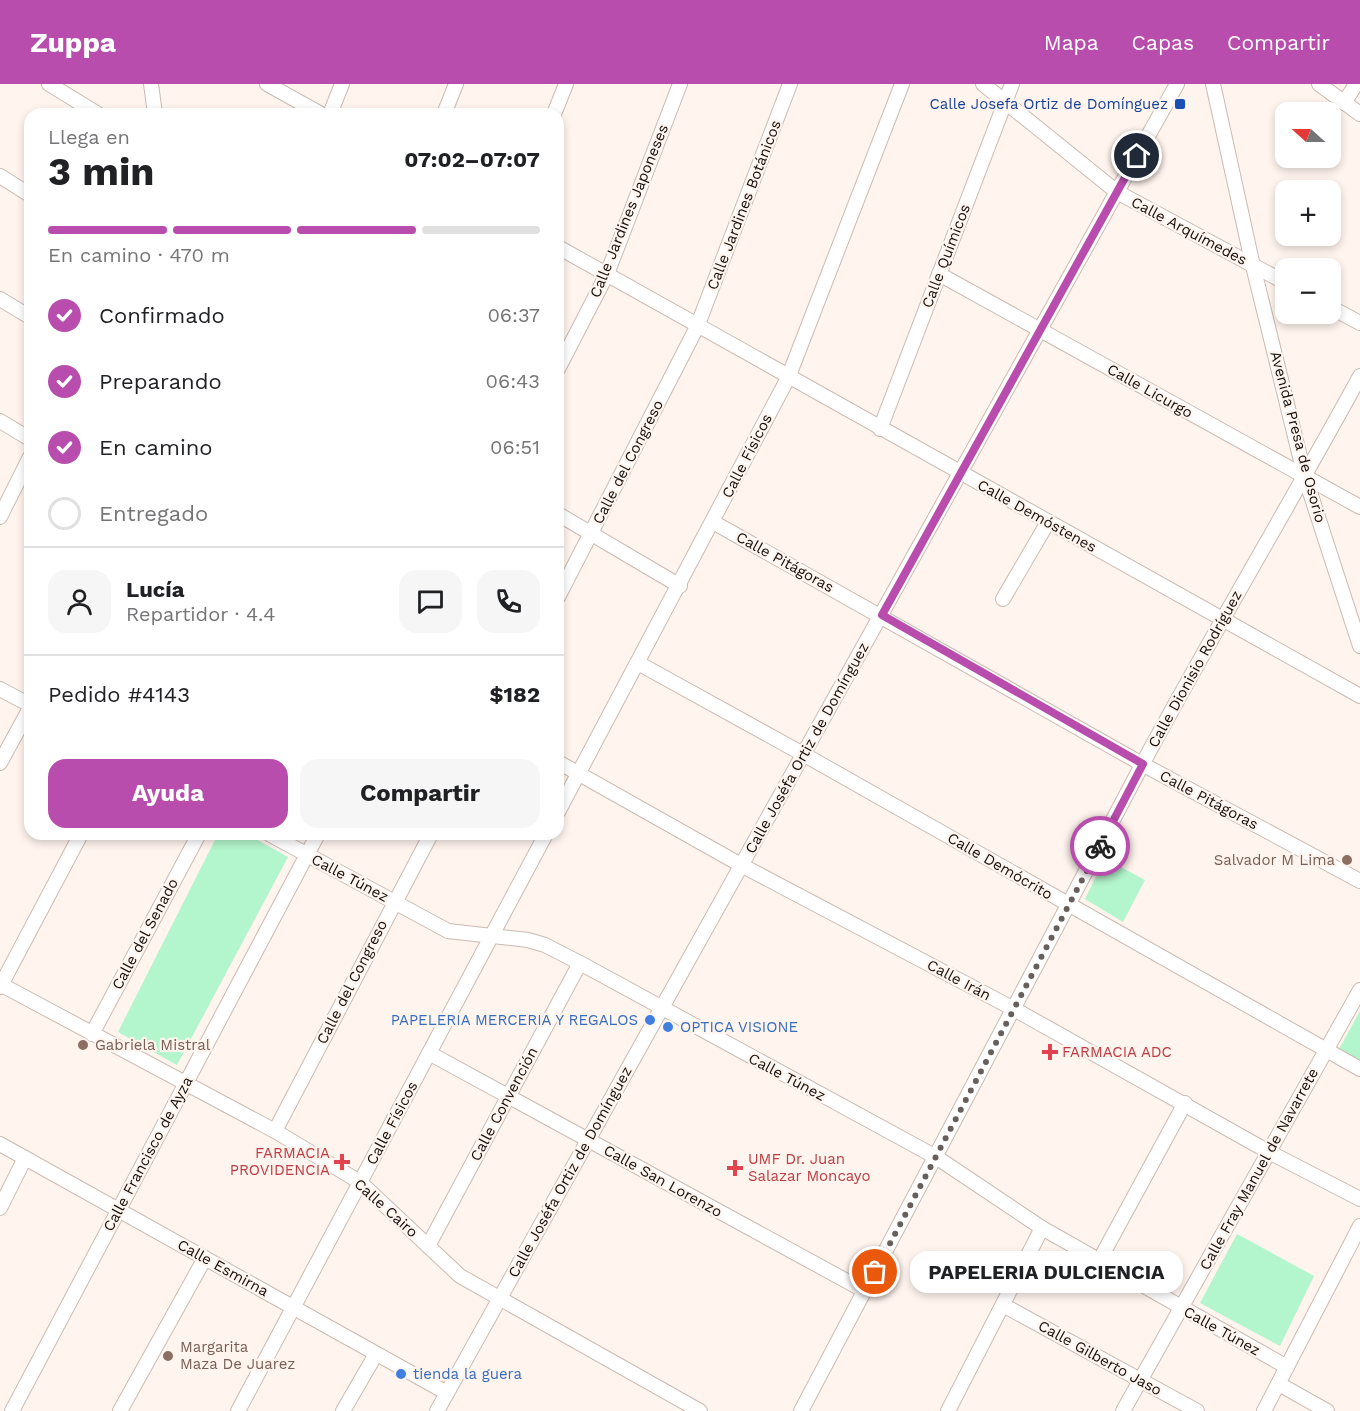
<!DOCTYPE html>
<html lang="es">
<head>
<meta charset="utf-8">
<style>
  body { margin:0; font-family:"Work Sans",sans-serif; background:#f6f6f6; color:#202124; height:100vh; display:flex; flex-direction:column; font-size:22px; white-space:nowrap }
  * { box-sizing:border-box; margin:0 }
  p { font-size:20px; color:#757577 }
  .icon { flex:none; width:33px; height:33px; fill:none; stroke:currentColor; stroke-width:2; stroke-linecap:round; stroke-linejoin:round }
  .map { position:relative; flex:1; overflow:hidden }
  .sheet { position:absolute; left:24px; top:24px; width:540px; height:732px; display:flex; flex-direction:column; background:#fff; border-radius:18px; box-shadow:0 3px 9px #0003 }
  .sheet>* { flex:none }
  .needle { width:39px; rotate:291deg }
  .fabs { position:absolute; left:1275px; top:18px; display:grid; gap:12px }
  .fabs a { display:grid; place-items:center; width:66px; height:66px; border-radius:12px; background:#fff; box-shadow:0 3px 9px #0003; font-size:30px }
  .pin { position:absolute; display:grid; place-items:center; width:51px; height:51px; color:#fff; margin:-26px; border:3px solid #fff; border-radius:50%; box-shadow:0 2px 6px #0007 }
  .courier { position:absolute; display:grid; place-items:center; width:60px; height:60px; margin:-30px; border:4px solid #b84dad; border-radius:50%; background:#fff; color:#222; box-shadow:0 2px 8px #0007 }
  .bubble { position:absolute; height:42px; border-radius:18px; background:#fff; box-shadow:0 3px 9px #0003; font-size:20px; font-weight:700; line-height:42px; text-align:center }
  .head em { font-style:normal; font-weight:700 }
  .head div { display:flex; flex-direction:column-reverse }
  .head { display:flex; align-items:center; justify-content:space-between; height:102px; padding:0 24px }
  h1 { font-size:39px; font-weight:700; line-height:45px }
  .bar { display:grid; grid-template-columns:repeat(4,1fr); gap:9px 6px; align-content:center; height:72px; padding:0 24px }
  .bar i { height:8px; border-radius:4px; background:#e0e0e0 }
  .bar .current { background:#b84dad }
  .bar p { grid-column:span 4 }
  .line { display:flex; align-items:center; gap:15px; padding:0 24px; border-top:2px solid #e0e0e0 }
  .line div { flex:1 }
  .round { display:grid; place-items:center; flex:none; width:63px; height:63px; border-radius:18px; background:#f6f6f6 }
  ol { padding:0 24px; list-style:none }
  li { display:flex; align-items:center; gap:18px; height:66px }
  li p { margin-inline-start:auto }
  li .icon { padding:6px; border-radius:50%; background:#b84dad; color:#fff; stroke-width:4 }
  li:last-child { color:#757577 }
  li i { width:33px; height:33px; border:3px solid #e0e0e0; border-radius:50% }
  .button { display:flex; gap:12px; margin-top:auto; padding:12px 24px }
  .button a { flex:1; height:69px; border-radius:18px; background:#b84dad; color:#fff; font-size:24px; font-weight:700; line-height:69px; text-align:center }
  .button a+a { background:#f6f6f6; color:#202124 }
  header { display:flex; align-items:center; gap:36px; box-sizing:border-box; height:84px; padding:0 30px; background:#b84dad; color:#fff }
  header strong { font-size:28px }
  nav { display:flex; gap:33px; margin-inline-start:auto; font-size:21px }
  .map>svg:first-child { display:block }
  .green { fill:#b3f5cc }
  .lines { fill:none; stroke-linecap:round; stroke-linejoin:round }
  .minor-casing { stroke:#cbbab1; stroke-width:16 }
  .minor { stroke:#fff; stroke-width:14 }
  .done { stroke:#675f5b; stroke-width:6; stroke-dasharray:0 10.8 }
  .route { stroke:#b84dad; stroke-width:8 }
  .transit-dot { fill:#1a4fb4; stroke:#fff4ee; stroke-width:2 }
  .education-dot { fill:#8d6e63; stroke:#fff4ee; stroke-width:2 }
  .shop-dot { fill:#3f7fe0; stroke:#fff4ee; stroke-width:2 }
  .health-dot { fill:#e0444e; stroke:#fff4ee; stroke-width:2 }
  .labels { text-anchor:middle; stroke-width:4.5; stroke-linejoin:round; paint-order:stroke }
  .transit-label { font-size:15px; fill:#164399; stroke:#fff4ee; text-anchor:end }
  .street-label { font-size:15px; fill:#150f0c; stroke:#fff4ee }
  .education-label { font-size:15px; fill:#785e54; stroke:#fff4ee; text-anchor:start }
  .shop-label { font-size:15px; fill:#366cbe; stroke:#fff4ee; text-anchor:start }
  .health-label { font-size:15px; fill:#be3a42; stroke:#fff4ee; text-anchor:start }
</style>
</head>
<body>
<header>
<strong>Zuppa</strong>
<nav><a>Mapa</a><a>Capas</a><a>Compartir</a></nav>
</header>
<div class="map">
<svg width="1360" height="1327" viewBox="0 0 1360 1327">
  <rect width="100%" height="100%" fill="#fff4ee"/>
  <!-- green -->
  <g class="green">
    <path d="M218,750H247L288,773L177,981L118,948Z"/>
    <path d="M1113,758L1127,764L1119,782L1145,796L1123,838L1085,815Z"/>
    <path d="M1360,927V976L1339,965Z"/>
    <path d="M1237,1150L1314,1192L1280,1262L1200,1219Z"/>
  </g>
  <g class="lines">
    <!-- minor casing -->
    <g class="minor-casing">
      <g id="minor">
        <path d="M49,0L98,30"/>
        <path d="M151,0L155,30"/>
        <path d="M267,0L321,30"/>
        <path d="M983,0L1117,108L1286,199"/>
        <path d="M1213,0L1253,182L1305,393L1360,562"/>
        <path d="M1319,0L1360,30"/>
        <path d="M1344,19L1356,0"/>
        <path d="M330,30L342,0"/>
        <path d="M444,30L456,0"/>
        <path d="M554,30L566,0"/>
        <path d="M0,92L30,111"/>
        <path d="M558,163L1360,612"/>
        <path d="M939,190L1360,423"/>
        <path d="M0,215L30,233"/>
        <path d="M1330,223L1360,239"/>
        <path d="M558,285L607,190L680,0"/>
        <path d="M0,337L30,355"/>
        <path d="M880,345L1012,0"/>
        <path d="M558,430L680,502"/>
        <path d="M0,433L30,373"/>
        <path d="M713,438L1142,680L1360,797"/>
        <path d="M558,513L697,243L790,0"/>
        <path d="M1003,515L1048,438"/>
        <path d="M638,579L803,670L1360,985"/>
        <path d="M0,605L30,621"/>
        <path d="M558,678L741,781L1014,925L1269,1068L1360,1115"/>
        <path d="M0,679L30,624"/>
        <path d="M558,728L788,294L902,0"/>
        <path d="M269,750L448,847L528,856L545,861L580,879L936,1073L1042,1144L1287,1283"/>
        <path d="M0,900L275,1047L360,1098L460,1192L700,1327"/>
        <path d="M0,903L81,750"/>
        <path d="M92,950L199,750"/>
        <path d="M429,969L865,1207"/>
        <path d="M275,1047L431,750"/>
        <path d="M0,1060L447,1309"/>
        <path d="M0,1124L25,1074"/>
        <path d="M428,1162L580,879"/>
        <path d="M1099,1177L1185,1019"/>
        <path d="M1003,1221L1197,1327"/>
        <path d="M1279,1300L1327,1327"/>
        <path d="M12,1327L318,750"/>
        <path d="M120,1327L205,1174"/>
        <path d="M238,1327L546,750"/>
        <path d="M343,1327L376,1270"/>
        <path d="M437,1327L1177,0"/>
        <path d="M801,1327C916,1112 1028,894 1143,679C1213,549 1289,422 1360,292"/>
        <path d="M948,1327L1042,1144"/>
        <path d="M1123,1327L1360,906"/>
        <path d="M1264,1327L1360,1142"/>
      </g>
    </g>
    <!-- minor -->
    <use href="#minor" class="minor"/>
  </g>
  <g class="lines">
    <!-- done -->
    <path class="done" d="M875,1188L1100,762"/>
    <!-- route -->
    <path class="route" d="M1100,762L1143,680L882,531L1137,72"/>
  </g>
  <!-- markers -->
  <rect class="transit-dot" x="1174" y="14" width="12" height="12" rx="3"/>
  <g class="education-dot">
    <circle cx="1347" cy="776" r="6"/>
    <circle cx="83" cy="961" r="6"/>
    <circle cx="168" cy="1272" r="6"/>
  </g>
  <g class="shop-dot">
    <circle cx="650" cy="936" r="6"/>
    <circle cx="668" cy="943" r="6"/>
    <circle cx="401" cy="1290" r="6"/>
  </g>
  <g class="health-dot">
    <path d="M1047 959h6v6h6v6h-6v6h-6v-6h-6v-6h6z"/>
    <path d="M339 1069h6v6h6v6h-6v6h-6v-6h-6v-6h6z"/>
    <path d="M732 1075h6v6h6v6h-6v6h-6v-6h-6v-6h6z"/>
  </g>
  <g class="labels">
    <!-- transit labels -->
    <g class="transit-label">
      <text x="1168" y="25">Calle Josefa Ortiz de Domínguez</text>
    </g>
    <!-- street labels -->
    <g class="street-label">
      <text transform="translate(744 121) rotate(-69)" y="5">Calle Jardines Botánicos</text>
      <text transform="translate(629 127) rotate(-68)" y="5">Calle Jardines Japoneses</text>
      <text transform="translate(1189 147) rotate(28)" y="5">Calle Arquímedes</text>
      <text transform="translate(946 172) rotate(-69)" y="5">Calle Químicos</text>
      <text transform="translate(1150 307) rotate(29)" y="5">Calle Licurgo</text>
      <text transform="translate(1298 353) rotate(75)" y="5">Avenida Presa de Osorio</text>
      <text transform="translate(747 372) rotate(-63)" y="5">Calle Físicos</text>
      <text transform="translate(628 378) rotate(-63)" y="5">Calle del Congreso</text>
      <text transform="translate(1037 432) rotate(29)" y="5">Calle Demóstenes</text>
      <text transform="translate(785 478) rotate(29)" y="5">Calle Pitágoras</text>
      <text transform="translate(1195 585) rotate(-61)" y="5">Calle Dionisio Rodríguez</text>
      <text transform="translate(807 664) rotate(-61)" y="5">Calle Joséfa Ortiz de Domínguez</text>
      <text transform="translate(1209 716) rotate(28)" y="5">Calle Pitágoras</text>
      <text transform="translate(1000 782) rotate(30)" y="5">Calle Demócrito</text>
      <text transform="translate(350 794) rotate(28)" y="5">Calle Túnez</text>
      <text transform="translate(145 850) rotate(-62)" y="5">Calle del Senado</text>
      <text transform="translate(959 896) rotate(28)" y="5">Calle Irán</text>
      <text transform="translate(352 898) rotate(-63)" y="5">Calle del Congreso</text>
      <text transform="translate(787 993) rotate(28)" y="5">Calle Túnez</text>
      <text transform="translate(504 1020) rotate(-62)" y="5">Calle Convención</text>
      <text transform="translate(392 1039) rotate(-62)" y="5">Calle Físicos</text>
      <text transform="translate(148 1070) rotate(-62)" y="5">Calle Francisco de Ayza</text>
      <text transform="translate(1259 1085) rotate(-61)" y="5">Calle Fray Manuel de Navarrete</text>
      <text transform="translate(570 1088) rotate(-61)" y="5">Calle Joséfa Ortiz de Domínguez</text>
      <text transform="translate(663 1097) rotate(29)" y="5">Calle San Lorenzo</text>
      <text transform="translate(386 1124) rotate(42)" y="5">Calle Cairo</text>
      <text transform="translate(223 1184) rotate(29)" y="5">Calle Esmirna</text>
      <text transform="translate(1222 1247) rotate(29)" y="5">Calle Túnez</text>
      <text transform="translate(1100 1274) rotate(29)" y="5">Calle Gilberto Jaso</text>
    </g>
    <!-- education labels -->
    <g class="education-label">
      <text x="1335" y="781" text-anchor="end">Salvador M Lima</text>
      <text x="95" y="966">Gabriela Mistral</text>
      <text x="180" y="1268">Margarita<tspan x="180" dy="17">Maza De Juarez</tspan></text>
    </g>
    <!-- shop labels -->
    <g class="shop-label">
      <text x="638" y="941" text-anchor="end">PAPELERIA MERCERIA Y REGALOS</text>
      <text x="680" y="948">OPTICA VISIONE</text>
      <text x="413" y="1295">tienda la guera</text>
    </g>
    <!-- health labels -->
    <g class="health-label">
      <text x="1062" y="973">FARMACIA ADC</text>
      <text x="330" y="1074" text-anchor="end">FARMACIA<tspan x="330" dy="17">PROVIDENCIA</tspan></text>
      <text x="748" y="1080">UMF Dr. Juan<tspan x="748" dy="17">Salazar Moncayo</tspan></text>
    </g>
  </g>
</svg>
<div class="fabs">
<a><svg class="needle" viewBox="-14 -14 28 28"><path d="M0-13l5 13h-10z" fill="#e53935"/><path d="M0 13l5-13h-10z" fill="#757577"/></svg></a>
<a>+</a>
<a>−</a>
</div>
<div class="pin" style="left:875px;top:1188px;background:#ea580c"><svg class="icon" aria-label="bag" viewBox="0 0 24 24"><path d="M5 8h14l-1 12H6zM9 8a3 3 0 0 1 6 0"/></svg></div>
<div class="pin" style="left:1137px;top:72px;background:#1f2937"><svg class="icon" aria-label="home" viewBox="0 0 24 24"><path d="M3 11l9-7 9 7M6 9v11h12V9"/></svg></div>
<div class="courier" style="left:1100px;top:762px"><svg class="icon" aria-label="bike" viewBox="0 0 24 24"><circle cx="6" cy="16" r="4"/><circle cx="18" cy="16" r="4"/><path d="M6 16l4-8h5l3 8M10 8l3 8H6M13 5h3"/></svg></div>
<div class="bubble" style="left:910px;top:1167px;width:273px">PAPELERIA DULCIENCIA</div>
<section class="sheet">
<div class="head"><div><h1>3 min</h1><p>Llega en</p></div><em>07:02–07:07</em></div>
<div class="bar"><i class="current"></i><i class="current"></i><i class="current"></i><i></i><p>En camino · 470 m</p></div>
<ol>
<li><svg class="icon" aria-label="check" viewBox="0 0 24 24"><path d="M5 12l5 5 9-10"/></svg>Confirmado<p>06:37</p></li>
<li><svg class="icon" aria-label="check" viewBox="0 0 24 24"><path d="M5 12l5 5 9-10"/></svg>Preparando<p>06:43</p></li>
<li><svg class="icon" aria-label="check" viewBox="0 0 24 24"><path d="M5 12l5 5 9-10"/></svg>En camino<p>06:51</p></li>
<li><i></i>Entregado</li>
</ol>
<div class="line" style="height:108px"><a class="round"><svg class="icon" aria-label="person" viewBox="0 0 24 24"><circle cx="12" cy="8" r="4"/><path d="M4 21q1-7 8-7t8 7"/></svg></a><div><b>Lucía</b><p>Repartidor · 4.4</p></div><a class="round"><svg class="icon" aria-label="chat" viewBox="0 0 24 24"><path d="M4 5h16v11H9l-5 4z"/></svg></a><a class="round"><svg class="icon" aria-label="phone" viewBox="0 0 24 24"><path d="M5 4h4l2 5-3 2q2 4 5 5l2-3 5 2v4C11 20 4 13 5 4z"/></svg></a></div>
<div class="line" style="height:78px"><div>Pedido #4143</div><b>$182</b></div>
<div class="button"><a>Ayuda</a><a>Compartir</a></div>
</section>
</div>
</body>
</html>
